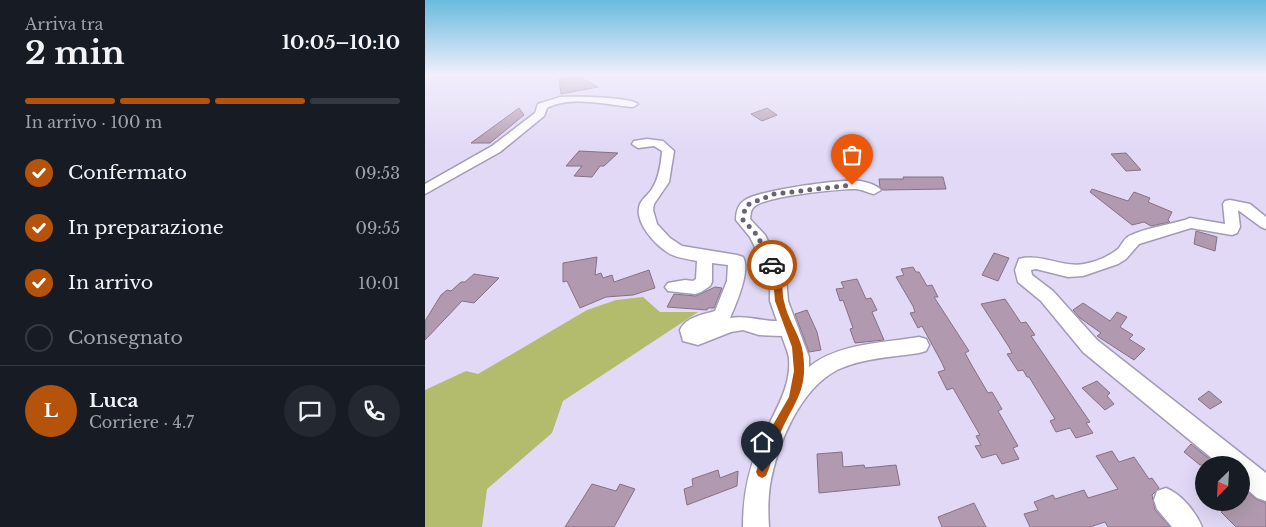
<!DOCTYPE html>
<html lang="it">
<head>
<meta charset="utf-8">
<style>
  body { margin:0; font-family:"Libre Baskerville",serif; background:#242831; color:#f1f3f6; height:100vh; display:flex; flex-direction:column; font-size:19px; white-space:nowrap }
  * { box-sizing:border-box; margin:0 }
  p { font-size:16px; color:#9ea1a6 }
  .icon { flex:none; width:28px; height:28px; fill:none; stroke:currentColor; stroke-width:2; stroke-linecap:round; stroke-linejoin:round }
  .map { position:relative; flex:1; overflow:hidden }
  .details { display:flex; flex-direction:column; background:#171b24; width:425px }
  .details>* { flex:none }
  .needle { width:32px; rotate:204deg }
  .controls { position:absolute; left:770px; top:456px; display:grid; gap:10px }
  .controls a { display:grid; place-items:center; width:55px; height:55px; border-radius:50%; background:#171b24; box-shadow:0 5px 20px #0002; font-size:25px }
  .pin { position:absolute; display:grid; place-items:center; width:42px; height:42px; color:#fff; margin:-51px -21px; border-radius:50% 50% 50% 0; rotate:-45deg; box-shadow:0 0 5px #0007 }
  .pin .icon { rotate:45deg }
  .courier { position:absolute; display:grid; place-items:center; width:50px; height:50px; margin:-25px; border:4px solid #b45309; border-radius:50%; background:#fff; color:#222; box-shadow:0 1px 6px #0007 }
  .headline em { font-style:normal; font-weight:700 }
  .headline div { display:flex; flex-direction:column-reverse }
  .headline { display:flex; align-items:center; justify-content:space-between; height:85px; padding:0 25px }
  h1 { font-size:32px; font-weight:700; line-height:38px }
  .bar { display:grid; grid-template-columns:repeat(4,1fr); gap:8px 5px; align-content:center; height:60px; padding:0 25px }
  .bar i { height:6px; border-radius:4px; background:#363941 }
  .bar .current { background:#b45309 }
  .bar p { grid-column:span 4 }
  .line { display:flex; align-items:center; gap:12px; padding:0 25px; border-top:1px solid #363941 }
  .line div { flex:1 }
  .round { display:grid; place-items:center; flex:none; width:52px; height:52px; border-radius:26px; background:#242831 }
  ol { padding:0 25px; list-style:none }
  li { display:flex; align-items:center; gap:15px; height:55px }
  li p { margin-inline-start:auto }
  li .icon { padding:5px; border-radius:50%; background:#b45309; color:#fff; stroke-width:4 }
  li:last-child { color:#9ea1a6 }
  li i { width:28px; height:28px; border:2px solid #363941; border-radius:50% }
  main { display:flex; flex:1; min-height:0 }
  .map>svg:first-child { display:block }
  .green { fill:#b3bb6d }
  .building { fill:#b19aaf; stroke:#867085 }
  .lines { fill:none; stroke-linecap:round; stroke-linejoin:round }
  .minor-casing { stroke:#a29bb6; stroke-width:3 }
  .minor { fill:#fff; fill-rule:evenodd }
  .route { fill:#b45309 }
  .done { stroke:#686375; stroke-width:5; stroke-dasharray:0 9 }
</style>
</head>
<body>
<main>
<section class="details">
<div class="headline"><div><h1>2 min</h1><p>Arriva tra</p></div><em>10:05–10:10</em></div>
<div class="bar"><i class="current"></i><i class="current"></i><i class="current"></i><i></i><p>In arrivo · 100 m</p></div>
<ol>
<li><svg class="icon" aria-label="check" viewBox="0 0 24 24"><path d="M5 12l5 5 9-10"/></svg>Confermato<p>09:53</p></li>
<li><svg class="icon" aria-label="check" viewBox="0 0 24 24"><path d="M5 12l5 5 9-10"/></svg>In preparazione<p>09:55</p></li>
<li><svg class="icon" aria-label="check" viewBox="0 0 24 24"><path d="M5 12l5 5 9-10"/></svg>In arrivo<p>10:01</p></li>
<li><i></i>Consegnato</li>
</ol>
<div class="line" style="height:90px"><b class="round" style="background:#b45309;color:#fff">L</b><div><b>Luca</b><p>Corriere · 4.7</p></div><a class="round"><svg class="icon" aria-label="chat" viewBox="0 0 24 24"><path d="M4 5h16v11H9l-5 4z"/></svg></a><a class="round"><svg class="icon" aria-label="phone" viewBox="0 0 24 24"><path d="M5 4h4l2 5-3 2q2 4 5 5l2-3 5 2v4C11 20 4 13 5 4z"/></svg></a></div>
</section>
<div class="map">
<svg width="841" height="527" viewBox="0 0 841 527">
  <rect width="100%" height="100%" fill="#e1d9f6"/>
  <!-- green -->
  <path class="green" d="M218,297L235,312H273L138,401L127,433L62,489L57,527H0V390L41,371L53,374L162,310L191,300Z"/>
  <!-- building -->
  <g class="building">
    <path d="M142,77L147,78L155,77L173,87L136,94L134,79Z"/>
    <path d="M94,108L99,115L65,143H46Z"/>
    <path d="M342,108L352,115L337,121L326,114Z"/>
    <path d="M154,151L193,153L179,166H175L167,177L149,176L157,166H141Z"/>
    <path d="M701,153L716,170L701,171L686,154Z"/>
    <path d="M478,177H518L521,189L458,190L455,187L454,179H479Z"/>
    <path d="M667,189L703,201L709,192L725,198L723,202L747,212L743,220L745,222L726,226L719,222L707,225L665,192Z"/>
    <path d="M771,231L792,237L790,251L769,244Z"/>
    <path d="M569,253L584,258L573,281L557,275Z"/>
    <path d="M172,257L170,275L176,273L178,278L187,275L189,282L224,270L230,288L208,295L181,297L155,308L142,281L138,282V263Z"/>
    <path d="M488,267L491,272H494L502,286L507,285L513,297H509L544,351L540,353L546,364L563,393L567,392L577,409L573,411L593,446L588,448L594,459L577,464L571,454L557,458L550,446L556,445L551,436L555,435L528,388L522,390L513,372L520,370L517,363L497,326L493,328L485,313L490,312L488,306L471,277L479,275L476,269Z"/>
    <path d="M49,274L74,278L49,303L37,301L0,340V321L16,295L22,290L26,291L36,282H40Z"/>
    <path d="M432,279L441,299L446,298L452,310L447,312L459,340L430,343L425,329L428,328L418,300L415,301L411,289L419,288L416,282Z"/>
    <path d="M290,287L297,288L289,308H283L282,310L242,307L249,294L271,296Z"/>
    <path d="M580,299L596,323L601,322L610,335L606,336L665,422L661,423L668,433L651,438L645,428L631,432L625,421L630,419L604,377H602L598,370L593,371L582,354L587,353L584,347L556,304Z"/>
    <path d="M658,303L685,321L692,312L702,317L695,327L708,335L704,339L720,349L709,360L672,336L676,333L655,318L648,310Z"/>
    <path d="M382,310L392,332L396,350L384,352L370,314Z"/>
    <path d="M672,381L685,393L682,396L689,404L680,410L657,388Z"/>
    <path d="M784,391L797,402L785,409L773,399Z"/>
    <path d="M766,444L792,465H775L759,452Z"/>
    <path d="M687,451L694,462L709,457L724,479L727,478L734,488L727,495L730,510L745,527H683L680,522L665,527H605L599,514L613,510L609,502L628,495L630,499L659,490L663,498L693,489L671,456Z"/>
    <path d="M417,452L418,467L439,465L440,468L471,465L475,485L394,493L392,454Z"/>
    <path d="M293,470L295,478L313,471L312,486L262,505L259,489L268,486L267,479Z"/>
    <path d="M167,484L191,491L195,484L210,489L189,527H140Z"/>
    <path d="M817,487L831,499L841,503V527H811L796,512L809,502H816Z"/>
    <path d="M549,503L561,527H517L513,517Z"/>
  </g>
  <g class="lines">
    <!-- minor casing -->
    <g class="minor-casing">
      <g id="minor">
        <path d="M135,97C149,96 205,97 213,104L208,107C182,105 146,95 122,108L119,116L75,152L0,194V184L67,146L110,113L113,104Z"/>
        <path d="M222,139L238,141L249,151L244,182L229,204L228,210L232,224L245,238L257,246L312,255L318,257C326,270 311,304 305,318C321,315 336,321 352,321L345,301V278L325,237L311,220C311,212 313,204 320,200C336,190 416,179 435,181C441,182 452,185 456,190L449,194C443,193 437,189 430,189C415,189 336,196 328,208C325,211 326,216 325,219L340,235L361,278L363,301L384,357V367C413,343 459,343 494,337L501,339L504,345L501,351L494,353C467,357 437,358 412,370C374,390 352,445 345,485C343,499 343,513 344,527H318C318,499 322,474 333,448C344,419 367,391 364,358C363,351 359,343 357,336L334,335L318,330L306,332L273,345L258,341L255,330C261,317 277,315 290,311L302,281L303,265L287,263V282L285,286L276,292L270,294L243,291L240,287L243,283L260,280L268,281L271,279L272,261C263,259 253,258 245,254C231,246 208,222 215,204C218,198 224,194 227,189C234,178 236,164 237,151L229,146L213,148L207,144L209,141Z"/>
        <path d="M805,200L825,204L841,217V229L836,227L813,210L815,227L812,233L807,235L766,228L714,244L701,259L693,264L658,276L643,277L611,269L606,270L607,275L628,291L672,340L841,473V501L832,498L816,484V465H795L658,352L616,301L593,282L590,270L594,259C616,253 637,268 659,264C671,262 685,256 694,248C697,244 699,239 704,236C721,228 742,225 760,220L765,218L800,224L798,204L800,201Z"/>
        <path d="M741,488C756,494 771,512 777,527H747L732,509L729,500L732,491Z"/>
      </g>
    </g>
    <!-- minor -->
    <use href="#minor" class="minor"/>
  </g>
  <!-- sky -->
  <linearGradient id="sky" x2="0" y2="1"><stop stop-color="#67bcde"/><stop offset="0.5" stop-color="#f2eefb"/><stop offset="1" stop-color="#f2eefb" stop-opacity="0"/></linearGradient>
  <rect width="841" height="149" fill="url(#sky)"/>
  <!-- route -->
  <path class="route" d="M347,262C360,268 356,290 359,301C362,318 373,332 377,348C385,390 369,401 354,436C349,449 347,463 341,476L337,478L333,476L331,472L345,430L364,397L369,371L367,347L350,301L348,278L343,265Z"/>
  <g class="lines">
    <!-- done -->
    <path class="done" d="M347,265L332,235L318,220V215L322,205L349,194L427,185"/>
  </g>
</svg>
<div class="controls">
<a><svg class="needle" viewBox="-14 -14 28 28"><path d="M0-13l5 13h-10z" fill="#e53935"/><path d="M0 13l5-13h-10z" fill="#9ea1a6"/></svg></a>
</div>
<div class="pin" style="left:427px;top:185px;background:#ea580c"><svg class="icon" aria-label="bag" viewBox="0 0 24 24"><path d="M5 8h14l-1 12H6zM9 8a3 3 0 0 1 6 0"/></svg></div>
<div class="pin" style="left:337px;top:472px;background:#1f2937"><svg class="icon" aria-label="home" viewBox="0 0 24 24"><path d="M3 11l9-7 9 7M6 9v11h12V9"/></svg></div>
<div class="courier" style="left:347px;top:265px"><svg class="icon" aria-label="car" viewBox="0 0 24 24"><path d="M5 17H2v-5l4-1 3-4h7l3 4 3 1v5h-3M9 17h6M6 11h13"/><circle cx="7" cy="17" r="2"/><circle cx="17" cy="17" r="2"/></svg></div>
</div>
</main>
</body>
</html>
